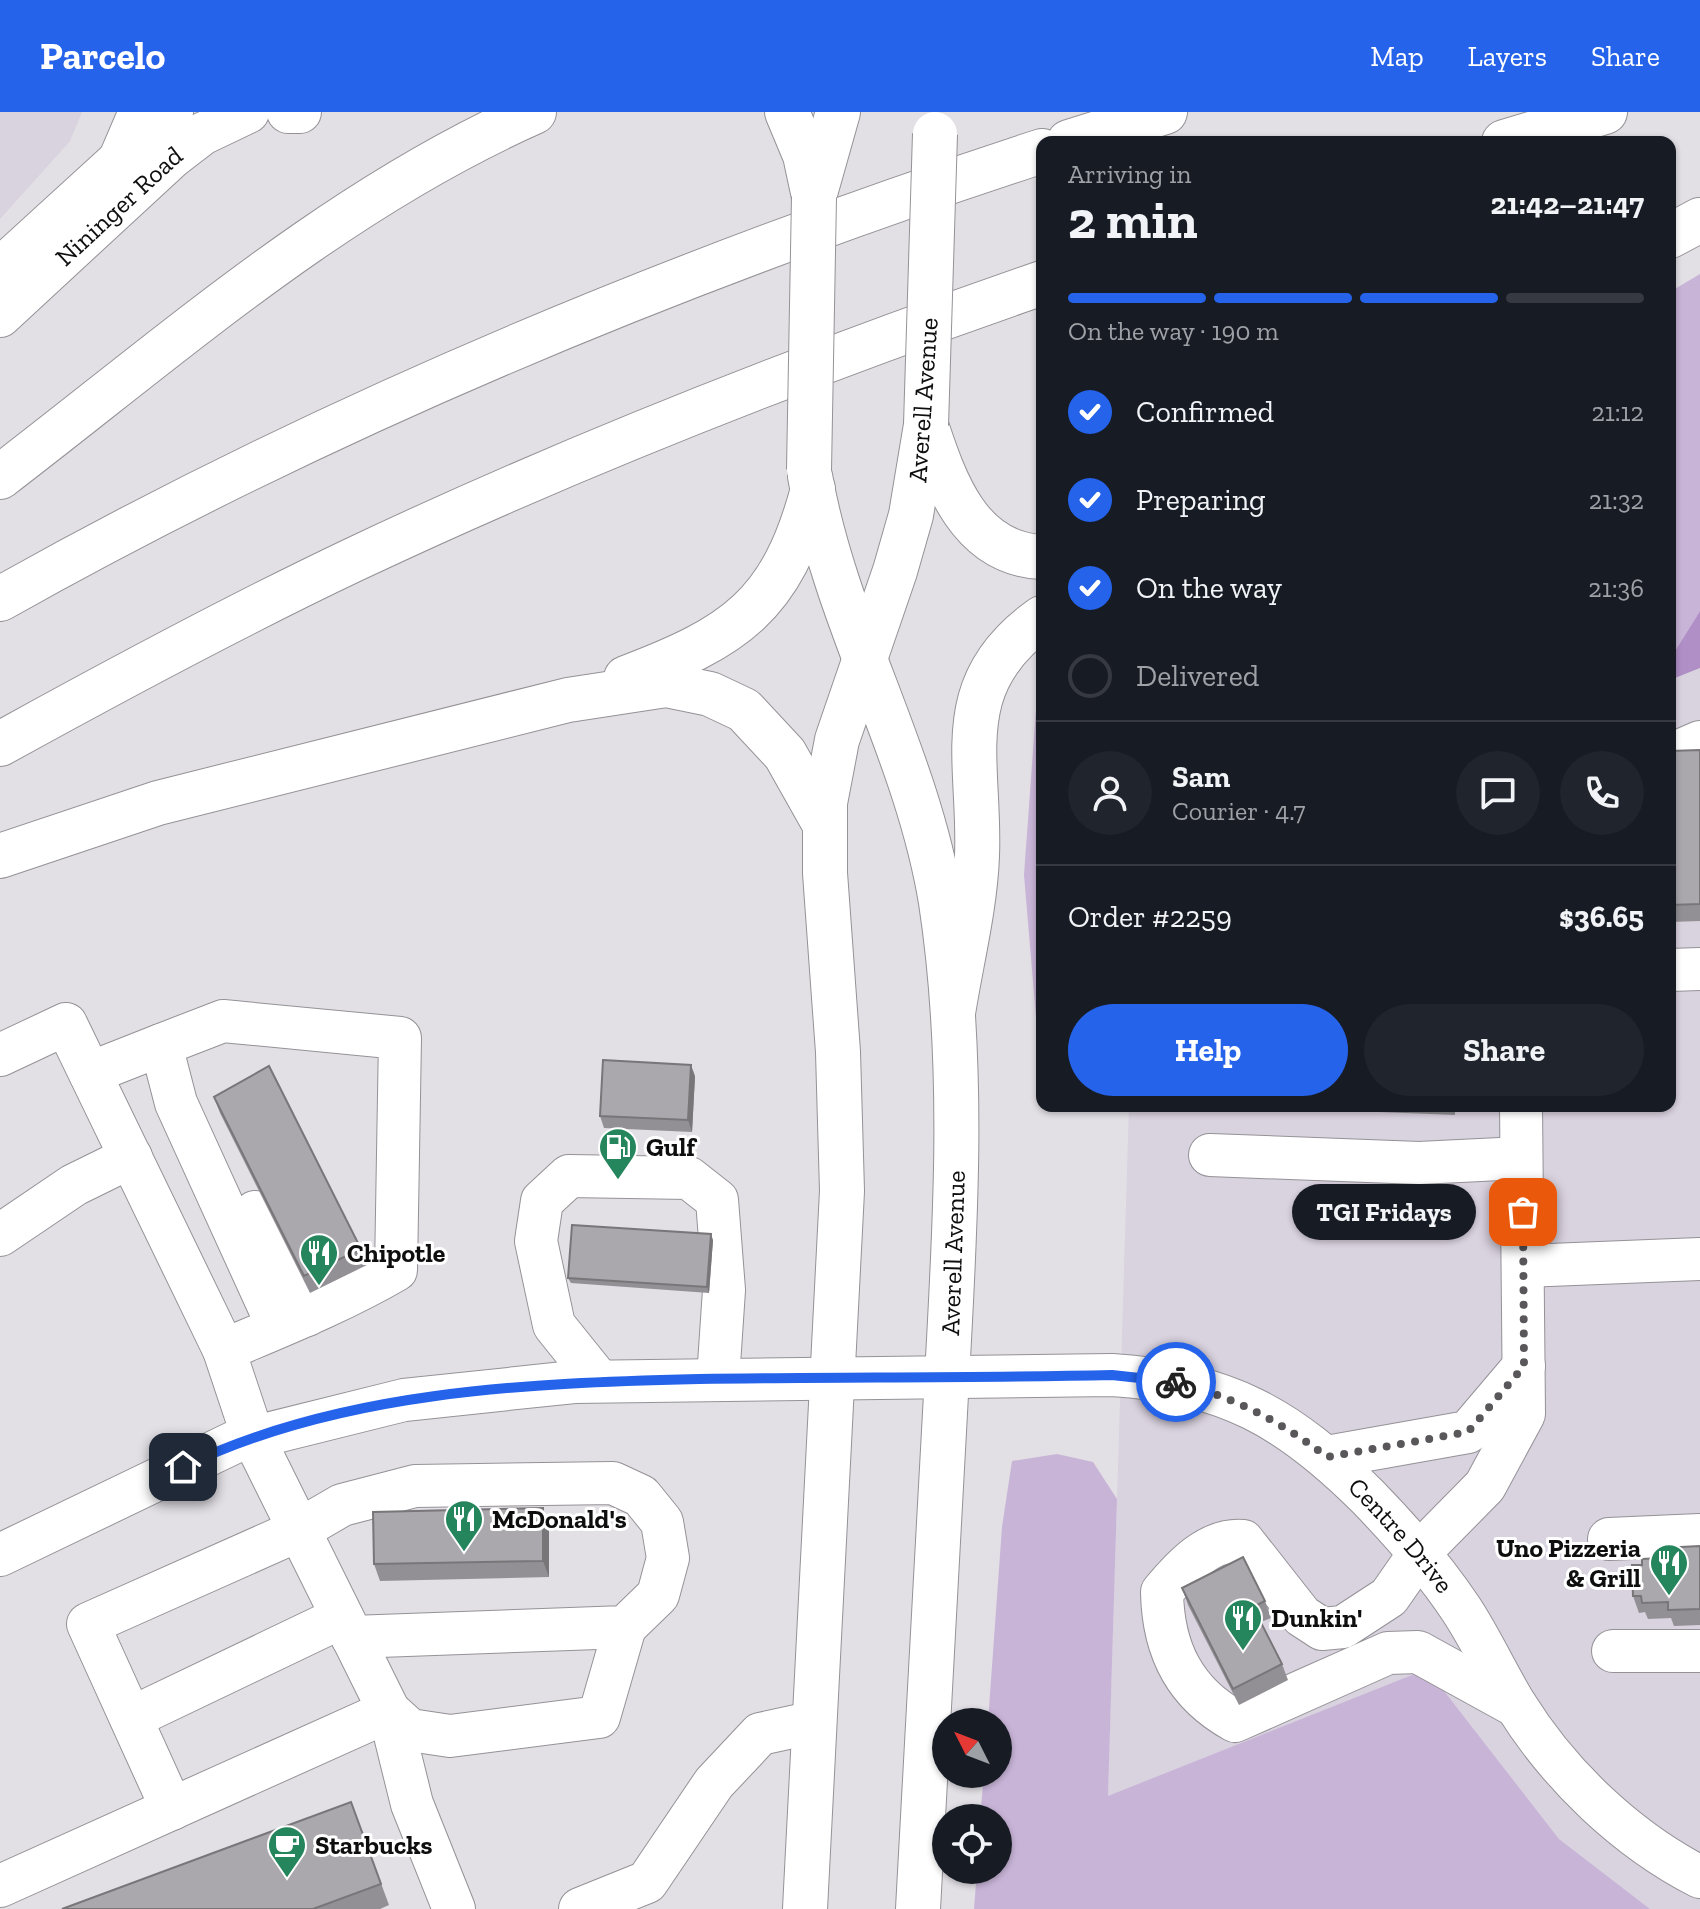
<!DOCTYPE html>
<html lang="en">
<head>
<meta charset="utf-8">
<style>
  body { margin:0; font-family:"Zilla Slab",serif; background:#20242c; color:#f1f3f6; height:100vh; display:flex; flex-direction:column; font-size:30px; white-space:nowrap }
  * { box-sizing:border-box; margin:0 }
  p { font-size:26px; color:#9ea1a6 }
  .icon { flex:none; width:44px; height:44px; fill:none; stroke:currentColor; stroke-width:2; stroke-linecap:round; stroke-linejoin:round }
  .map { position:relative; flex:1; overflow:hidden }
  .details { position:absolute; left:1036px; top:24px; width:640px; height:976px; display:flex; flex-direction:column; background:#171b24; border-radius:16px; box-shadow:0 2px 6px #0004 }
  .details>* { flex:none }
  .needle { width:52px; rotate:312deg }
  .tools { position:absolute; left:932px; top:1596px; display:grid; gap:16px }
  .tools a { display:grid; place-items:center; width:80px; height:80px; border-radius:50%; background:#171b24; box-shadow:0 2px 6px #0004; font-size:40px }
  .pin { position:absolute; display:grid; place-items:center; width:68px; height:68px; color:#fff; margin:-34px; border-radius:16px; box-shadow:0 4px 12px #0006 }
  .courier { position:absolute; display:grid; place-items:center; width:80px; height:80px; margin:-40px; border:6px solid #2563eb; border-radius:50%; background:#fff; color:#222; box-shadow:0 2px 10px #0007 }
  .bubble { position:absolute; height:56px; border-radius:28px; background:#171b24; box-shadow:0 2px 6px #0004; font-size:26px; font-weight:700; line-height:56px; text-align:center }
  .summary em { font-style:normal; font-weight:700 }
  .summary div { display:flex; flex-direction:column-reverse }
  .summary { display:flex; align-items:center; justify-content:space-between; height:136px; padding:0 32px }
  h1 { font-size:52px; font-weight:700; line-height:60px }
  .bar { display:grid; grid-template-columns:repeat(4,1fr); gap:12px 8px; align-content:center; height:96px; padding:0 32px }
  .bar i { height:10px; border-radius:6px; background:#363941 }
  .bar .active { background:#2563eb }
  .bar p { grid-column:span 4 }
  .line { display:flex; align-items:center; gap:20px; padding:0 32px; border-top:2px solid #363941 }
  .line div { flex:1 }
  .round { display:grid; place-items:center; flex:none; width:84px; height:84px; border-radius:42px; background:#20242c }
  ol { padding:0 32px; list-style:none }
  li { display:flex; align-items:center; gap:24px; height:88px }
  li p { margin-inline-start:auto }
  li .icon { padding:8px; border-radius:50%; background:#2563eb; color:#fff; stroke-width:4 }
  li:last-child { color:#9ea1a6 }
  li i { width:44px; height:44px; border:4px solid #363941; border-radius:50% }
  .primary-button { display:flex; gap:16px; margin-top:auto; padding:16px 32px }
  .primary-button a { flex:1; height:92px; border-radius:48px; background:#2563eb; color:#fff; font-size:32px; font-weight:700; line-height:92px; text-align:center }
  .primary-button a+a { background:#20242c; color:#f1f3f6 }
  header { display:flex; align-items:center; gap:48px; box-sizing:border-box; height:112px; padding:0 40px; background:#2563eb; color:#fff }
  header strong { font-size:38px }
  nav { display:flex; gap:44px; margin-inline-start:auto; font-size:28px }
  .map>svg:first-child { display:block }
  .built { fill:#d9d2df }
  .green { fill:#c8b4d7 }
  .forest { fill:#b08fc7 }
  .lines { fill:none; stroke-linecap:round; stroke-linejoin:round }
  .minor-casing { stroke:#959297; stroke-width:44 }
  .major-casing { stroke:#959297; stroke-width:46 }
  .highway-casing { stroke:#959297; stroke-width:46 }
  .minor { stroke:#fff; stroke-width:42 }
  .major { stroke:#fff; stroke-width:44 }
  .highway { stroke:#fff; stroke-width:44 }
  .major-bridge-casing { stroke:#959297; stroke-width:46; stroke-linecap:butt }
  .major-bridge { stroke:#fff; stroke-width:44 }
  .wall { fill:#939095 }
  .shaded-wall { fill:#787679 }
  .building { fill:#aba8ad; stroke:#787679; stroke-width:2 }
  .done { stroke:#59575a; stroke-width:8; stroke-dasharray:0 14.4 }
  .route { stroke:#2563eb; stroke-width:10 }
  .labels { text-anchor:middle; stroke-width:6; stroke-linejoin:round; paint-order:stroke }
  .street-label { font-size:26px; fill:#0f0e0f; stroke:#fff }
  .poi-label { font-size:26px; font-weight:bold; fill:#0f0e0f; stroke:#fff; text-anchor:start }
</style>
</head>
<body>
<header>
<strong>Parcelo</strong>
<nav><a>Map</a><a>Layers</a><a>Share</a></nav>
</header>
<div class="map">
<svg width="1700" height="1797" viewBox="0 0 1700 1797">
  <rect width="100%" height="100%" fill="#e2dfe5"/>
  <!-- built -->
  <g class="built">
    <path d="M0,0H82L70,29L0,107Z"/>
    <path d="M1700,556V1797H1650L1559,1727L1427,1557L1108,1685L1129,994H1670V568Z"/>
  </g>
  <!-- green -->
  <g class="green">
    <path d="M1700,162V499L1670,547V180Z"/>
    <path d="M1042,553V906L1036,905L1024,763L1039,556Z"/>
    <path d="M1057,1342L1093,1350L1117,1387L1108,1684L1427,1557L1559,1727L1650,1797H974L977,1758H998V1706H980L984,1662H998V1610H988L1002,1415L1012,1349Z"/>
  </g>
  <!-- forest -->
  <path class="forest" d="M1700,499V556L1670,568V547Z"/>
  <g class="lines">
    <!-- minor casing -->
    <g class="minor-casing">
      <g id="minor">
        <path d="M288,0H300"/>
        <path d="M0,157L172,0"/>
        <path id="s1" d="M0,204L172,45L202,22L248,0"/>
        <path d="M1670,643L1700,630"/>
        <path d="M1670,858L1700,857"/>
        <path d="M0,943L66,912L224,1238L253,1325L389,1599L412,1692L454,1797"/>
        <path d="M90,961L161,933"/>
        <path d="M1210,1043L1419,1051L1521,1046"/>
        <path d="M255,1100L307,1203"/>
        <path d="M0,1123L74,1073L131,1045"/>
        <path d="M1524,1154L1700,1147"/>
        <path d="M224,1238C283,1213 341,1190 396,1158L400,926L223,909L161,933L176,991L278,1215"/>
        <path d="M599,1269L554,1213L536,1129L542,1089L569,1064L689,1066L717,1088L724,1178L718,1267"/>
        <path d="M1327,1345L1468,1320L1524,1254"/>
        <path d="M1609,1427L1700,1423"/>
        <path id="s2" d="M0,1443L235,1330L404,1288L574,1270L1112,1263C1226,1270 1289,1306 1368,1385C1403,1421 1433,1455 1461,1497C1481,1527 1496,1561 1515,1592C1559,1663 1626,1727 1700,1765"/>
        <path d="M1613,1539H1700"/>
        <path d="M1516,1594L1418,1540L1388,1541L1235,1609C1184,1581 1163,1537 1162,1480C1182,1456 1209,1426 1243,1429L1302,1504L1322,1517L1343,1515L1389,1485L1421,1439L1485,1374L1524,1302L1521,994"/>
        <path d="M389,1599L410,1618L450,1624L599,1605L625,1515"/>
        <path d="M131,1606L342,1505"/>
        <path d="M172,1697L88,1512L299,1418L342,1393L415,1374L613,1371L641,1384L662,1410L668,1446L658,1483L625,1515L352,1525"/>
        <path d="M0,1774L389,1599"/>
        <path d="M580,1797L647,1770L714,1671L760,1622L815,1610"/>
      </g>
    </g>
    <!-- major casing -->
    <g class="major-casing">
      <g id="major">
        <path d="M120,49L141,0"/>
        <path d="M814,85L838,0"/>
        <path d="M810,364C836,512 917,642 941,790C965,947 956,1106 947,1264C937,1442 928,1619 918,1797"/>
        <path d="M805,1797L842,1079L838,940L825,761V691L837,628L895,459L911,403L926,313"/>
      </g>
    </g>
    <!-- highway casing -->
    <g class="highway-casing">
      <g id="highway">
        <path d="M787,0L805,43L814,85"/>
        <path d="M1069,30L1165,0"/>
        <path d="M1504,30L1605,0"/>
        <path d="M1670,124L1700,108"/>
        <path d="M926,313C945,370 969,442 1042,445"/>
        <path d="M0,365C171,234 335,88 534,0"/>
        <path d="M0,487C327,303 686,155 1042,39"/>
        <path d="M626,566C734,525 782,495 813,377"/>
        <path d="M0,632C116,568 233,505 353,448C577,342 808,252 1042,171"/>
        <path d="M0,744L158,691L568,588L666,573L710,582L744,598L785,642L825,713"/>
        <path d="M953,901C961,850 975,796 977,744C981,649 947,573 1042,506"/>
      </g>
    </g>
    <!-- minor -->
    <use href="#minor" class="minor"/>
    <!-- major -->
    <use href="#major" class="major"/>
    <!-- highway -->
    <use href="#highway" class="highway"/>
    <!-- major-bridge casing -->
    <g class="major-bridge-casing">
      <g id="major-bridge">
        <path d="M926,313L935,22"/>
        <path d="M809,358L814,85"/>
      </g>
    </g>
    <!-- major-bridge -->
    <use href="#major-bridge" class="major-bridge"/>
  </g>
  <!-- wall -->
  <g class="wall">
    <path d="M1700,638V809L1670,810V639Z"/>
    <path d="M695,964L692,1020L604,1016L600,1004Z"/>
    <path d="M214,985L361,1137L367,1153L310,1181L220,1001Z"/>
    <path d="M1352,994H1455V1003L1354,999Z"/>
    <path d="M713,1128L709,1181L571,1171L568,1166Z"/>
    <path d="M549,1413V1465L380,1469L374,1452Z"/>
    <path d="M1700,1434V1513L1674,1514L1671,1506L1648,1507L1645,1500L1639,1501L1633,1484L1642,1453Z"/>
    <path d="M1182,1476L1265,1489L1271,1506L1261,1510L1282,1552L1288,1568L1239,1593L1188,1493Z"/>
    <path d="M351,1690L389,1793L380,1797H62Z"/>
  </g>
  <!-- shaded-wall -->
  <g class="shaded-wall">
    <path d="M691,953L695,964L692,1020L688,1008Z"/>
    <path d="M711,1122L713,1128L709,1181L707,1175Z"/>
    <path d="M543,1396L549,1413V1465L543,1449Z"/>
  </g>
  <!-- building -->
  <g class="building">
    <path d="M1700,638V792L1670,793V639Z"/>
    <path d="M603,948L691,953L688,1008L600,1004Z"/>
    <path d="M269,954L361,1137L304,1164L214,985Z"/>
    <path d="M572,1113L711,1122L707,1175L568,1166Z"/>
    <path d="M543,1396V1449L374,1452L373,1400Z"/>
    <path d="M1700,1434V1497L1668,1498V1490L1642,1491L1641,1484H1633L1632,1453H1642V1447L1661,1446V1436Z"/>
    <path d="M1243,1445L1265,1489L1253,1495L1282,1552L1233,1577L1182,1476Z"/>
    <path d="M351,1690L381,1772L313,1797H62Z"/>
  </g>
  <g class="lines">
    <!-- done -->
    <path class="done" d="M1176,1270C1234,1285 1280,1309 1327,1345L1468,1320L1524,1254L1523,1100"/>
    <!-- route -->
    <path class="route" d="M183,1355C339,1279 528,1271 699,1267C837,1265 974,1266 1112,1263L1176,1270"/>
  </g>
  <!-- icons -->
  <defs>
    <g id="fuel-pin" transform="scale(2)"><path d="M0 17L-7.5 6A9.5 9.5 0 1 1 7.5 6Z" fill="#25855c" stroke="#fff"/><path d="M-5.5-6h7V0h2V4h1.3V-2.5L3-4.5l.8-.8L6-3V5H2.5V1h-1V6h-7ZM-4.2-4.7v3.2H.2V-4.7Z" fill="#fff"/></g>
    <g id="restaurant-pin" transform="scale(2)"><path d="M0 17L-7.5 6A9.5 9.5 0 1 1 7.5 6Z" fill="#25855c" stroke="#fff"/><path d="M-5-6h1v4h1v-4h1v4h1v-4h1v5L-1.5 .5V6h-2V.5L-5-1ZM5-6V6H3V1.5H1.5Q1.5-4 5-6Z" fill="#fff"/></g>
    <g id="cafe-pin" transform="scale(2)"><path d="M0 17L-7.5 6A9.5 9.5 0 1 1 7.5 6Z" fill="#25855c" stroke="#fff"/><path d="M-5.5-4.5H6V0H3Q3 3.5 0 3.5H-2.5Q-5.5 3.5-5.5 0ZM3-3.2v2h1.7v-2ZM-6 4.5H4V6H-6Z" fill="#fff"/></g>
  </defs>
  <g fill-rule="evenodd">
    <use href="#fuel-pin" x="618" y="1035"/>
    <use href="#restaurant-pin" x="319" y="1141"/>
    <use href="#restaurant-pin" x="464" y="1407"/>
    <use href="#restaurant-pin" x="1669" y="1451"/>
    <use href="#restaurant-pin" x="1243" y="1506"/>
    <use href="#cafe-pin" x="287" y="1733"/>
  </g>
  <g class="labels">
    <!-- street labels -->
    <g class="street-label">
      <text dy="9" stroke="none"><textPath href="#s1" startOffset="162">Nininger Road</textPath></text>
      <text transform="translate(923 288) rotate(-86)" y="9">Averell Avenue</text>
      <text transform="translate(953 1141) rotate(-88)" y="9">Averell Avenue</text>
      <text dy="9" stroke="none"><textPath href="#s2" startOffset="1486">Centre Drive</textPath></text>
    </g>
    <!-- poi labels -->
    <g class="poi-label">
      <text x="646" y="1044">Gulf</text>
      <text x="347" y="1150">Chipotle</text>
      <text x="492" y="1416">McDonald's</text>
      <text x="1641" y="1445" text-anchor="end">Uno Pizzeria<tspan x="1641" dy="30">&amp; Grill</tspan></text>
      <text x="1271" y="1515">Dunkin'</text>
      <text x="315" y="1742">Starbucks</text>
    </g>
  </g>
</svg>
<div class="tools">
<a><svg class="needle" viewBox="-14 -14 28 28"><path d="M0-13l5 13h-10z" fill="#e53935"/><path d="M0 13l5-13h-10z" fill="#9ea1a6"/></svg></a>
<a><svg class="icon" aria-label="locate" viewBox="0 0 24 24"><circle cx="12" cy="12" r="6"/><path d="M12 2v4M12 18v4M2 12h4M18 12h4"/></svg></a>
</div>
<div class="pin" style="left:1523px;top:1100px;background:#ea580c"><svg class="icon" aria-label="bag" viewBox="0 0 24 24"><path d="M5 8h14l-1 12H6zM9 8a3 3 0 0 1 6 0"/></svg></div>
<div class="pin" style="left:183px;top:1355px;background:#1f2937"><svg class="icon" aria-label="home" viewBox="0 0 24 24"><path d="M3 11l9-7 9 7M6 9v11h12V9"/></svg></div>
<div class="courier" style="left:1176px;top:1270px"><svg class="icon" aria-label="bike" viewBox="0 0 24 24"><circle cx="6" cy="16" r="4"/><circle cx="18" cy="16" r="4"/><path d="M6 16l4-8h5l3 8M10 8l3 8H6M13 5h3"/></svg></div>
<div class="bubble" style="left:1292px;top:1072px;width:184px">TGI Fridays</div>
<section class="details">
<div class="summary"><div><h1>2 min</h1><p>Arriving in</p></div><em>21:42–21:47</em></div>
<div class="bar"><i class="active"></i><i class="active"></i><i class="active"></i><i></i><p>On the way · 190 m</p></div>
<ol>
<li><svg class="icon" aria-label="check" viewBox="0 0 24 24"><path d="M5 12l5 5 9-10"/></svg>Confirmed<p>21:12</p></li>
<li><svg class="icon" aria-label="check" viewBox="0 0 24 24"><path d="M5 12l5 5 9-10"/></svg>Preparing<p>21:32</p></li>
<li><svg class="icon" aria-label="check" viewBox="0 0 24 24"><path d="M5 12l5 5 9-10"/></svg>On the way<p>21:36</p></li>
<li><i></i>Delivered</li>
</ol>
<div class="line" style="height:144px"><a class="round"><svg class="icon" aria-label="person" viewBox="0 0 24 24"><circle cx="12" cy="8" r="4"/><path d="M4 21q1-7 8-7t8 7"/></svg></a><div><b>Sam</b><p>Courier · 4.7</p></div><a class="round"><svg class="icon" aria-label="chat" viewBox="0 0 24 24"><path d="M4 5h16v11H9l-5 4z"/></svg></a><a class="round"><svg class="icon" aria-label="phone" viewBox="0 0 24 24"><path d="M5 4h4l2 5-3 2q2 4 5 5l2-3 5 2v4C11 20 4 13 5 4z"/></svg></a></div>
<div class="line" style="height:104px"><div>Order #2259</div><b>$36.65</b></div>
<div class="primary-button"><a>Help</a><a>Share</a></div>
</section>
</div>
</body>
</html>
